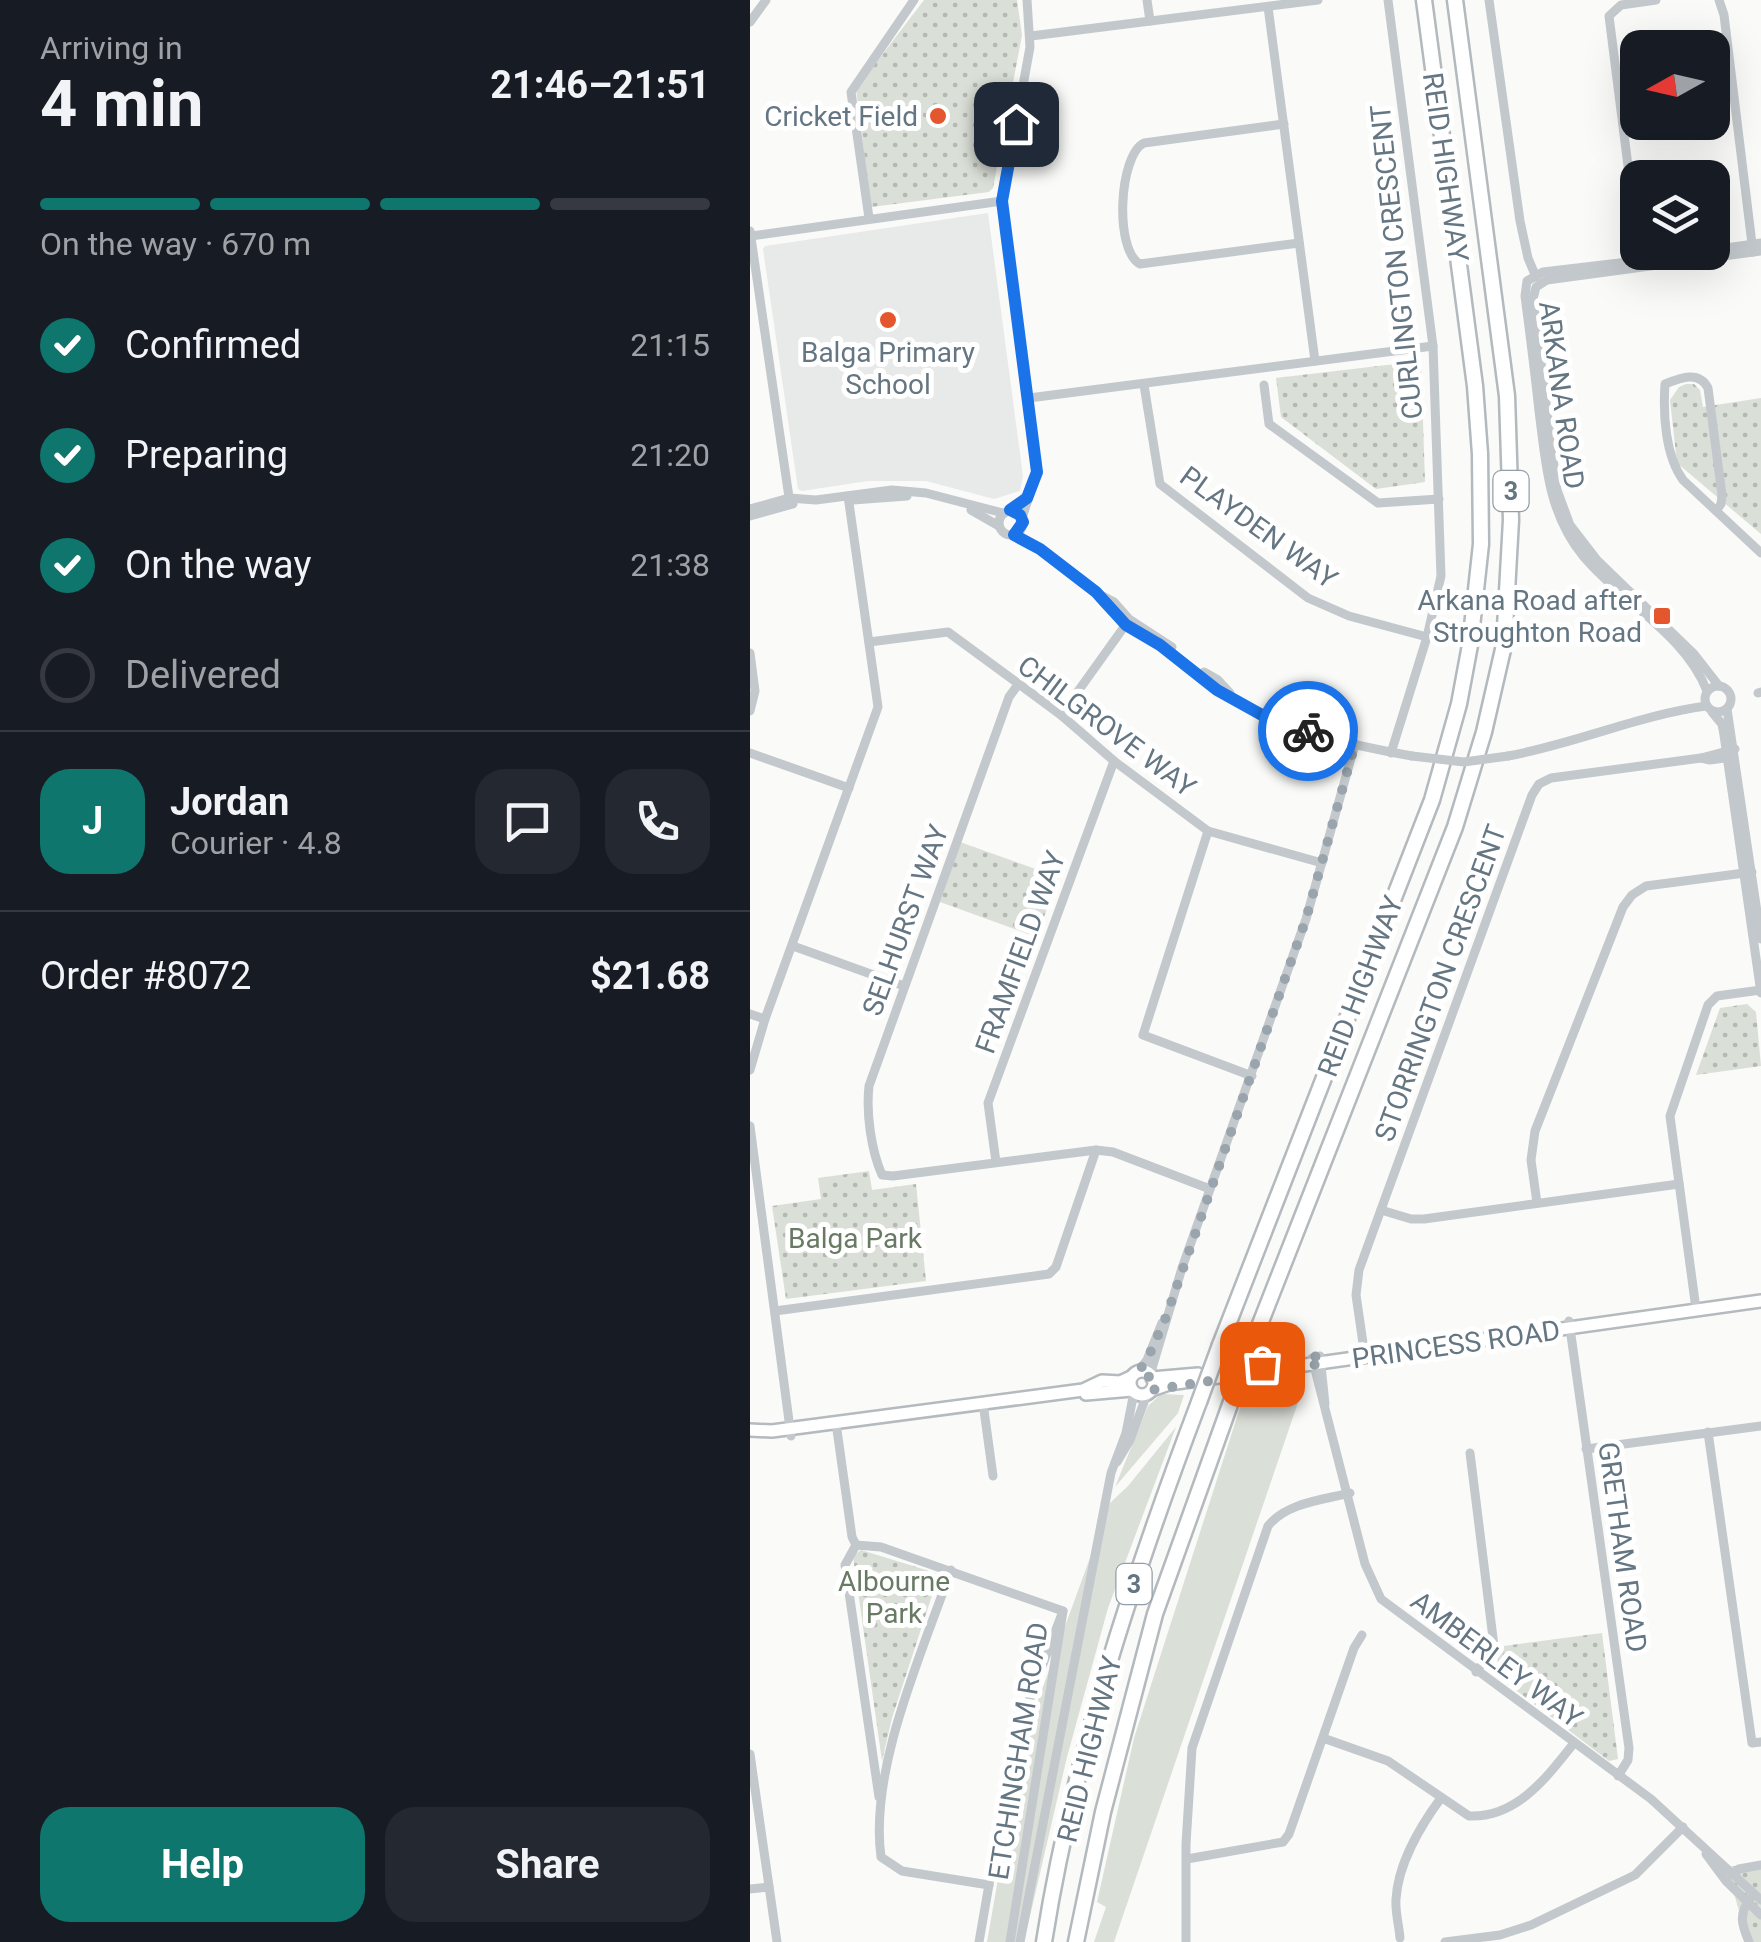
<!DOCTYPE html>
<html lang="en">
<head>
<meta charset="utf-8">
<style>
  body { margin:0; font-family:Roboto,sans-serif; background:#242831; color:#f1f3f6; height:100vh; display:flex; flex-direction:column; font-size:38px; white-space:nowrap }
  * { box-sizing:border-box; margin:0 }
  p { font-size:32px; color:#9ea1a6 }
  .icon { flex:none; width:55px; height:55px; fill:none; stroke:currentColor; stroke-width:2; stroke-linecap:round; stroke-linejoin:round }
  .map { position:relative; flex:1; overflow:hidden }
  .details { display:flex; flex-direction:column; background:#171b24; width:750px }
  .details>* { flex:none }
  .needle { width:65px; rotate:262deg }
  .buttons { position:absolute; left:870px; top:30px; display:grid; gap:20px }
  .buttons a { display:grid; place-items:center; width:110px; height:110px; border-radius:20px; background:#171b24; box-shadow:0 10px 40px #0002; font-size:50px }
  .pin { position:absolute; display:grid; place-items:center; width:85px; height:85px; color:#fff; margin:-42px; border-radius:20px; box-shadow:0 5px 15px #0006 }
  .courier { position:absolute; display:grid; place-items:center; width:100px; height:100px; margin:-50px; border:8px solid #1a73e8; border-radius:50%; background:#fff; color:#222; box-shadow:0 2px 12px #0007 }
  .head em { font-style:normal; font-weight:700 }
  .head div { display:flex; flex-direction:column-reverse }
  .head { display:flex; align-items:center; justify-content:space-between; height:170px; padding:0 40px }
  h1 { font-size:65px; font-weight:700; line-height:75px }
  .bar { display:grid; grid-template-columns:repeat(4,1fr); gap:15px 10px; align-content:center; height:120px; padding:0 40px }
  .bar i { height:12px; border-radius:8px; background:#363941 }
  .bar .active { background:#0f766e }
  .bar p { grid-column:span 4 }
  .line { display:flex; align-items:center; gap:25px; padding:0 40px; border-top:2px solid #363941 }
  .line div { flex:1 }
  .round { display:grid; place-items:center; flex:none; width:105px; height:105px; border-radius:30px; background:#242831 }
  ol { padding:0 40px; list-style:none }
  li { display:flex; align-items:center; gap:30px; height:110px }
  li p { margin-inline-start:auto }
  li .icon { padding:10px; border-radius:50%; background:#0f766e; color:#fff; stroke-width:4 }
  li:last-child { color:#9ea1a6 }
  li i { width:55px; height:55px; border:5px solid #363941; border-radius:50% }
  .primary-button { display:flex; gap:20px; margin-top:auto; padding:20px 40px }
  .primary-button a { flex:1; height:115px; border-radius:30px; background:#0f766e; color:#fff; font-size:40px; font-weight:700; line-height:115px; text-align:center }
  .primary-button a+a { background:#242831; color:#f1f3f6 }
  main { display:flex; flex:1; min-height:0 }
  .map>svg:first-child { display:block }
  .built { fill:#e8e9e9 }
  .grass { fill:#dadfd7 }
  .park { fill:url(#park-dots) }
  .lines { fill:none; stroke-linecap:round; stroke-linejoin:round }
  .major-casing { stroke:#b5babe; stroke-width:16 }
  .highway-casing { stroke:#b4b9bd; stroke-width:19 }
  .minor { stroke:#c3c8cc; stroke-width:9 }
  .major { stroke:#fff; stroke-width:11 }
  .highway { stroke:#fff; stroke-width:14 }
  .highway-bridge-casing { stroke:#b4b9bd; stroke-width:19; stroke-linecap:butt }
  .minor-bridge { stroke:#c3c8cc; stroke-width:9 }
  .highway-bridge { stroke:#fff; stroke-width:14 }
  .done { stroke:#99a4ac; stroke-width:10; stroke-dasharray:0 18 }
  .route { stroke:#1a73e8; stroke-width:12 }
  .poi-dot { fill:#e4572e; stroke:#fff; stroke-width:4 }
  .labels { text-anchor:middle; stroke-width:10; stroke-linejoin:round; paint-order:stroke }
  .shield { fill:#fff; stroke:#939fa8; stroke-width:2.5 }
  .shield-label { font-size:25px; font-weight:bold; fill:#657683 }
  .poi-label { font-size:28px; fill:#657683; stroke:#fff; text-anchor:end }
  .street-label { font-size:28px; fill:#657683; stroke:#fff }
  .park-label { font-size:28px; fill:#687a64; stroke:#fff }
</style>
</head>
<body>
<main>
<section class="details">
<div class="head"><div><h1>4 min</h1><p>Arriving in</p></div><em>21:46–21:51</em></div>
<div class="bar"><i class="active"></i><i class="active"></i><i class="active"></i><i></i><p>On the way · 670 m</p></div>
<ol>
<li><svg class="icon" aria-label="check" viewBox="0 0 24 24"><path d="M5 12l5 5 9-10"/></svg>Confirmed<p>21:15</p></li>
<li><svg class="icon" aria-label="check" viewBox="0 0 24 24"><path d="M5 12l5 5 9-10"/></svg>Preparing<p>21:20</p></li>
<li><svg class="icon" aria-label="check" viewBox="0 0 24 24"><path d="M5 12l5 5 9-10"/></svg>On the way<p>21:38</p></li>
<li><i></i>Delivered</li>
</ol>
<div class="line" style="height:180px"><b class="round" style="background:#0f766e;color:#fff">J</b><div><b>Jordan</b><p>Courier · 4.8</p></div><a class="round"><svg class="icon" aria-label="chat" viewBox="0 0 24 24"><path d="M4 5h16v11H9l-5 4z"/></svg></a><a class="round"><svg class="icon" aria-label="phone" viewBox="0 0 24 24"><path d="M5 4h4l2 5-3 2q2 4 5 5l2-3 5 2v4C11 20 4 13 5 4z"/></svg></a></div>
<div class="line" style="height:130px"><div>Order #8072</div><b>$21.68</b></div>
<div class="primary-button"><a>Help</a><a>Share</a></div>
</section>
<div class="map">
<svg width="1011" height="1942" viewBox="0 0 1011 1942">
  <defs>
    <pattern id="park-dots" width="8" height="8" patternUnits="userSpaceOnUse" patternTransform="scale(2.5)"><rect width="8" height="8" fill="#dadfd7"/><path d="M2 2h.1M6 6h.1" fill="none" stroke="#b4b9b4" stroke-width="1.8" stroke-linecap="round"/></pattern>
  </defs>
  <rect width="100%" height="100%" fill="#fafaf8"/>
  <!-- built -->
  <path class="built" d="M238,213L273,476L270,491L244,499L176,481H118L52,491L48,489L13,249L15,246Z"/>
  <!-- grass -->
  <g class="grass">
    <path d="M555,1382L364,1942H344L356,1907L347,1902L384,1738L496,1389Z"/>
    <path d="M411,1394L434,1395L428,1413L365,1487L398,1406Z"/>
    <path d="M426,1427L358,1608L317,1757L274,1942H237L271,1747L360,1503L378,1486Z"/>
  </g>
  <!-- park -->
  <g class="park">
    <path d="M174,0H267L272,35L243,188L239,192L121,207L106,89Z"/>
    <path d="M671,361L675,482L626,489L531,417L526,378Z"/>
    <path d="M936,384H944L950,390L953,407L1011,398V534L927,463L920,400L929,387Z"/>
    <path d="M210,842L308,877L287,937L190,902Z"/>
    <path d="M997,1004L1006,1012L1011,1066L946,1075L970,1008Z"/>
    <path d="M119,1171L122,1190L166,1184L176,1281L36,1299L22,1206L71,1199L68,1178Z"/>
    <path d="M111,1550L189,1574L142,1718L132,1761L103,1556Z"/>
    <path d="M852,1633L868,1759L859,1761L750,1678L747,1657L754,1646Z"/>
    <path d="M1011,1863V1942H1003L991,1917L976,1867Z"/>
  </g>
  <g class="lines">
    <!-- major casing -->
    <g class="major-casing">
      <g id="major">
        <circle cx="392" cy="1383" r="12"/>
        <path d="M402,1378L448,1374"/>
        <path d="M402,1390L419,1384L1011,1301"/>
        <path d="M336,1394L382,1390"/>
        <path d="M0,1430L22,1431L333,1390L352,1381L370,1382L381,1377"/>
      </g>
    </g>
    <!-- highway casing -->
    <g class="highway-casing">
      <g id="highway">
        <path d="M470,1345L682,800L709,704L720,645L731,544L730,454L725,386L674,0"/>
        <path d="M501,1347L705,827L734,732L754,645L761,520L757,396L705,0"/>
        <path d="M294,1942C323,1757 383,1577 449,1402"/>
        <path d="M326,1942L353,1812L405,1614L482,1399"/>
      </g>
    </g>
    <!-- minor -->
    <g class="minor">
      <path d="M397,0L400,21"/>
      <path d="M638,0L683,346L691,576L677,637L641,753"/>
      <path d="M739,0L770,221L778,258L786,277"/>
      <path d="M969,0L974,15L1003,252"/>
      <path d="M518,7L565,361"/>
      <path d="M0,22L16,0"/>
      <path d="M281,36L568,0"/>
      <path d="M534,124L394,143C369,155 364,250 390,264L549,243"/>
      <path d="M119,218L101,92L164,0"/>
      <path d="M0,231L40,504"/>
      <path d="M1,236L252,201"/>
      <path d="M888,245L859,16L871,5L906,0"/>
      <path d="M962,250L1011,243"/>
      <path d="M895,260L793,272L777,281L775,296C780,334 785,373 789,411C796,464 798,513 833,556C871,602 935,634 957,691"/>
      <path d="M394,385L410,484L558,598L599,616L677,637"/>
      <path d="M514,385L519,424L628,503L689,499"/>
      <path d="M279,398L683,346"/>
      <path d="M103,500L157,496"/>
      <path d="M0,509L39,498L66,500L142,490L176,493L253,513"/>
      <path d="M221,510L249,526"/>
      <circle cx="261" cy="523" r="12"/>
      <path d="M966,511L971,504L972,495L958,388C949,370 930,378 915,384C913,414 915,455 933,480L1011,553"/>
      <path d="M0,516L43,504"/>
      <path d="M272,518L287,472L252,201L280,47L277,0"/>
      <path d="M263,535L290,549L345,592L364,602L379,619L422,647"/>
      <path d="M345,592C362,617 386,629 410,646C430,659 447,676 465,689C522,728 595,744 662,756"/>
      <path d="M119,642L198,632L311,715L364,761L458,831L572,863"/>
      <path d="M0,653L5,691L0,711"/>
      <path d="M454,672L468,680L480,693"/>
      <circle cx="968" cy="699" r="13"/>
      <path d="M267,686L259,697L119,1086C116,1113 121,1150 132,1175L143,1176L346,1150L363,1152L460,1189"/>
      <path d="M969,686L944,654L847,560L820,525L807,490L783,299L786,287L797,280L1011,251"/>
      <path d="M1008,693L1011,692"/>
      <path d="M977,709L1011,939"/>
      <path d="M962,712L972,724L974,735L1011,993"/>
      <path d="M311,715L379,620"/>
      <path d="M0,753L99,788"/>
      <path d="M758,756C825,744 889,715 956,706"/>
      <path d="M951,758L960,760L982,757"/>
      <path d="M458,831L393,1035L502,1076"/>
      <path d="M43,946L154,986"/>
      <path d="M0,1014L15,1019"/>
      <path d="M0,1070L15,1019L128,707L98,496"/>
      <path d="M0,1126L41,1436"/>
      <path d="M246,1162L238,1103L364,761"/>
      <path d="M787,1203L781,1160L785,1131L873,907L882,895L896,886L1002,872"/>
      <path d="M631,1210L661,1219H674L929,1184"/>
      <path d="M946,1309L920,1116L958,1005L967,996L1011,990"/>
      <path d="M25,1311L299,1274L306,1267L346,1150"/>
      <path d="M819,1321L879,1748L878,1760L868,1776"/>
      <path d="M570,1356L575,1404"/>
      <path d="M615,1357L606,1295L609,1270L782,795L789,784L801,778L951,758L985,749"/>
      <path d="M562,1358L615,1564L631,1599L901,1799L1011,1900"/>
      <path d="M388,1372L397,1360L412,1323"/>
      <path d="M400,1375L432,1268L556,919L605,744"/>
      <path d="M233,1403L243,1476"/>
      <path d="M87,1430L102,1537L106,1545L131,1547L313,1611"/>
      <path d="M958,1432L1002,1743L1011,1742"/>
      <path d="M836,1449L1011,1426"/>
      <path d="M720,1453L744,1646L726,1672"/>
      <path d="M367,1462L380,1440L397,1394"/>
      <path d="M106,1545L95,1565L129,1797"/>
      <path d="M201,1570C172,1653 119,1769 131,1857L152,1871L239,1885"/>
      <path d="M573,1738L638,1761L719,1816C767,1818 797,1777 824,1743"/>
      <path d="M0,1754L27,1942"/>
      <path d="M956,1854L976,1881L1011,1915"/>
      <path d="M437,1859L533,1842L539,1834L604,1648L612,1635"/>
      <path d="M982,1875L989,1869L1011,1865"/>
      <path d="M0,1889L19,1887"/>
      <path d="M650,1938C649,1925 645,1912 646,1899C648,1864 671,1825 691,1798"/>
      <path d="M229,1942L264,1741L313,1611L260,1942"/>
      <path d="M270,1942L361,1473L376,1433L384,1392"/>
      <path d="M436,1942V1844L442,1748L518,1526C536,1503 572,1500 600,1493"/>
      <path d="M695,1942L750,1935L781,1925L885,1875L933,1827"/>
      <path d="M999,1942C992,1925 988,1915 1000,1899"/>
    </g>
    <!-- major -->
    <use href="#major" class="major"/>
    <!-- highway -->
    <use href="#highway" class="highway"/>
    <!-- highway-bridge casing -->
    <g class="highway-bridge-casing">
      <g id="highway-bridge">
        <path d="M482,1399L501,1347"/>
        <path d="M449,1402L470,1345"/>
      </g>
    </g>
    <!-- minor-bridge -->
    <path class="minor-bridge" d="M662,756L714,762L758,756"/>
    <!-- highway-bridge -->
    <use href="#highway-bridge" class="highway-bridge"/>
  </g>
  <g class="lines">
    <!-- done -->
    <path class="done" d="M512,1364L570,1356V1364L402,1390V1378L388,1372L397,1360L416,1317L556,919L605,744L558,731"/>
    <!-- route -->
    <path class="route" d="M266,124L252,201L287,472L277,498L260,510L270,515L273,522L264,535L290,549L346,592L376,625L410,645L467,690L521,720L558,731"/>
  </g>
  <!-- markers -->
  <g class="poi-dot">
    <circle cx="188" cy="116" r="10"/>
    <circle cx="138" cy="320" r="10"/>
    <rect x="902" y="606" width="20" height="20" rx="5"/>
  </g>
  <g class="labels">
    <!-- shield labels -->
    <g class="shield">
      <rect x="743.5" y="471" width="35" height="40" rx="8"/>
      <rect x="366.5" y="1564" width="35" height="40" rx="8"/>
    </g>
    <g class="shield-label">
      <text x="761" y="500">3</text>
      <text x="384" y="1593">3</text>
    </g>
    <!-- poi labels -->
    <g class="poi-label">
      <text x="168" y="126">Cricket Field</text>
      <text x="138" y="362" text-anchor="middle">Balga Primary<tspan x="138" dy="32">School</tspan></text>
      <text x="892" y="610">Arkana Road after<tspan x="892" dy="32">Stroughton Road</tspan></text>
    </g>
    <!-- street labels -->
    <g class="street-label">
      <text transform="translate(696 167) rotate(82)" y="10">REID HIGHWAY</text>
      <text transform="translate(646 262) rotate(-96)" y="10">CURLINGTON CRESCENT</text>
      <text transform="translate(812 395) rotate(82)" y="10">ARKANA ROAD</text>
      <text transform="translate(509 527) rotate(36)" y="10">PLAYDEN WAY</text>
      <text transform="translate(357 726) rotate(37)" y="10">CHILGROVE WAY</text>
      <text transform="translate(155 920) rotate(-70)" y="10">SELHURST WAY</text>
      <text transform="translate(270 952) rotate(-70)" y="10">FRAMFIELD WAY</text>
      <text transform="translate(690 983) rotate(-70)" y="10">STORRINGTON CRESCENT</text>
      <text transform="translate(610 986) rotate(-69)" y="10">REID HIGHWAY</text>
      <text transform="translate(706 1344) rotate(-8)" y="10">PRINCESS ROAD</text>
      <text transform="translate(873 1547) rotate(82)" y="10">GRETHAM ROAD</text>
      <text transform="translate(747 1659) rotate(37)" y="10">AMBERLEY WAY</text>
      <text transform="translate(339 1749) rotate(-76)" y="10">REID HIGHWAY</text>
      <text transform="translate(268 1751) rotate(-81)" y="10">ETCHINGHAM ROAD</text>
    </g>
    <!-- park labels -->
    <g class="park-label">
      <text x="105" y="1248">Balga Park</text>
      <text x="144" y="1591">Albourne<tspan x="144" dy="32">Park</tspan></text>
    </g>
  </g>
</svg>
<div class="buttons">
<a><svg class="needle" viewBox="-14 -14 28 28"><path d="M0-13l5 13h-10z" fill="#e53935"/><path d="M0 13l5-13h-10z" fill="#9ea1a6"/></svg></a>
<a><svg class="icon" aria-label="layers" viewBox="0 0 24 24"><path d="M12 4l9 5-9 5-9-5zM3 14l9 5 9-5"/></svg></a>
</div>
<div class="pin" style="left:512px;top:1364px;background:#ea580c"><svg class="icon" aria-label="bag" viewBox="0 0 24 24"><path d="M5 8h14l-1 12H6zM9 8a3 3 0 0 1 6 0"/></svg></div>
<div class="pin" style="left:266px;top:124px;background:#1f2937"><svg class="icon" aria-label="home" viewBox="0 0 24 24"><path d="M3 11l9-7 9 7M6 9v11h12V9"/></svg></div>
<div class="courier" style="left:558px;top:731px"><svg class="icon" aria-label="bike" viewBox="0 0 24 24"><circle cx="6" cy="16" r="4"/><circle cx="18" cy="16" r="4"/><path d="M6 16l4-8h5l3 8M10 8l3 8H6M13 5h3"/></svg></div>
</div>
</main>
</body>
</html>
